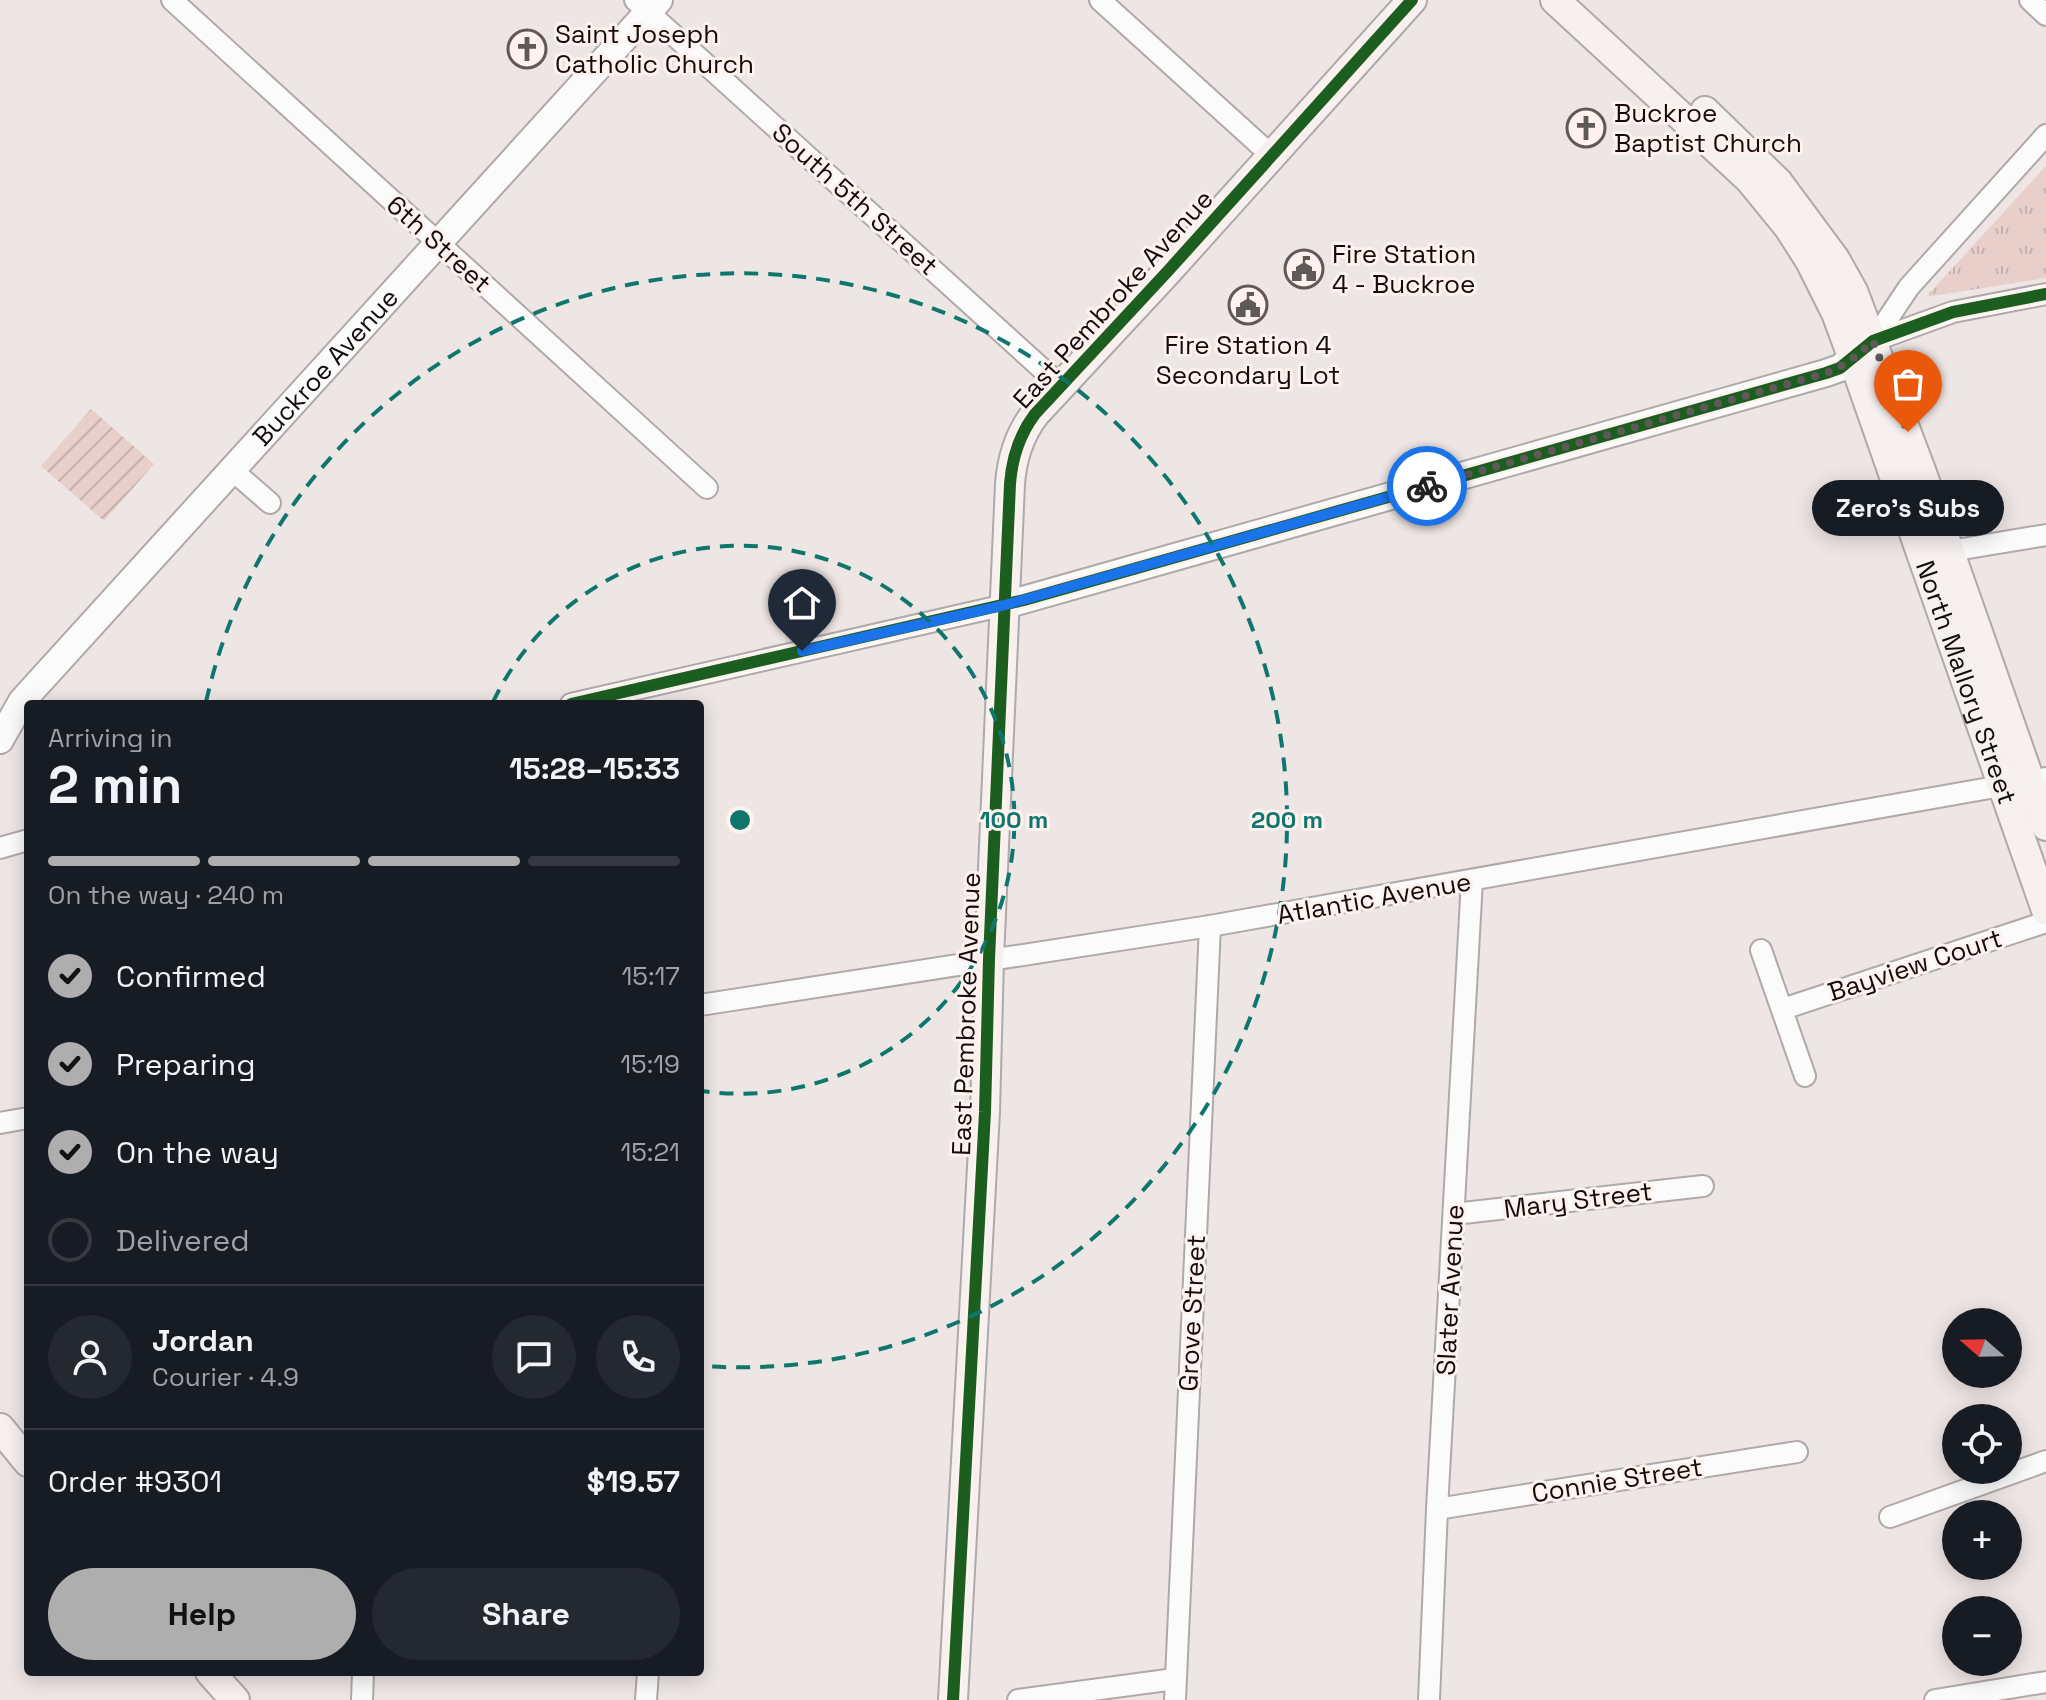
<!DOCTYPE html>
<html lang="en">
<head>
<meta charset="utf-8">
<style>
  body { margin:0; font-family:"Space Grotesk",sans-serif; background:#242831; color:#f1f3f6; height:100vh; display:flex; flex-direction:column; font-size:30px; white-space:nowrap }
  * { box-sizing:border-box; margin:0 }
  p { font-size:26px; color:#9ea1a6 }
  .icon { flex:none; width:44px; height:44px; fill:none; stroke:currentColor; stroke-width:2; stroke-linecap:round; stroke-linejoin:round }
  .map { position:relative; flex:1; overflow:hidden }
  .side { position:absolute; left:24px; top:700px; width:680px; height:976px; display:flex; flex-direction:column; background:#171b24; border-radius:8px; box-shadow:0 4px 20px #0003 }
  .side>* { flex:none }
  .needle { width:52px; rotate:290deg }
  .buttons { position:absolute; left:1942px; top:1308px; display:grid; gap:16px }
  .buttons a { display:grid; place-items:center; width:80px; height:80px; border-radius:50%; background:#171b24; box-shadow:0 4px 20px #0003; font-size:40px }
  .pin { position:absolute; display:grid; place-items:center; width:68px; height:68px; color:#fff; margin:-82px -34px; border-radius:50% 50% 50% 0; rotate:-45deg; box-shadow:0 0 8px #0007 }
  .pin .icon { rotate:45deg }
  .courier { position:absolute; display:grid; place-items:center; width:80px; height:80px; margin:-40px; border:6px solid #1a73e8; border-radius:50%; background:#fff; color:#222; box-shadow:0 2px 10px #0007 }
  .bubble { position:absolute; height:56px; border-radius:28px; background:#171b24; box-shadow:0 4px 20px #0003; font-size:26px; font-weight:800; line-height:56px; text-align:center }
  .overview em { font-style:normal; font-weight:800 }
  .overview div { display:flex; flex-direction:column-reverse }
  .overview { display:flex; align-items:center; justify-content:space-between; height:136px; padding:0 24px }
  h1 { font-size:52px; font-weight:800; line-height:60px }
  .bar { display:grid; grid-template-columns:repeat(4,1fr); gap:12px 8px; align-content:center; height:96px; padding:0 24px }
  .bar i { height:10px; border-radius:6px; background:#363941 }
  .bar .current { background:#afaeaf }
  .bar p { grid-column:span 4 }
  .line { display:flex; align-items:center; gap:20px; padding:0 24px; border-top:2px solid #363941 }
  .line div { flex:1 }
  .round { display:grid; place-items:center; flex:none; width:84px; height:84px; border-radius:42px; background:#242831 }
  ol { padding:0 24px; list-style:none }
  li { display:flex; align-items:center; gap:24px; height:88px }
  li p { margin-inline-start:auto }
  li .icon { padding:8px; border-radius:50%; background:#afaeaf; color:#111; stroke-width:4 }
  li:last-child { color:#9ea1a6 }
  li i { width:44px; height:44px; border:4px solid #363941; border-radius:50% }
  .action { display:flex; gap:16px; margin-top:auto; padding:16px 24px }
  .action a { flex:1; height:92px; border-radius:48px; background:#afaeaf; color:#111; font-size:32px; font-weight:800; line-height:92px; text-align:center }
  .action a+a { background:#242831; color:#f1f3f6 }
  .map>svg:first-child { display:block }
  .grass { fill:url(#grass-tufts) }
  .garden { fill:url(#garden-furrows) }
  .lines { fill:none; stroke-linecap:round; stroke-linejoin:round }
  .minor-casing { stroke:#afa9a8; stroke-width:24 }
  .tertiary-casing { stroke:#afa9a8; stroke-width:30 }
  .secondary-casing { stroke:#afa9a8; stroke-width:32 }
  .minor { stroke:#fcfbfb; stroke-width:20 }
  .tertiary { stroke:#fcfbfb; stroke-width:26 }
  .secondary { stroke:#f6f0ef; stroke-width:28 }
  .cycleway-casing { stroke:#fef1ee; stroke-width:17 }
  .cycleway { stroke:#1b5e20; stroke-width:12 }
  .done { stroke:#5f5958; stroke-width:8; stroke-dasharray:0 14.4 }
  .route { stroke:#1a73e8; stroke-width:10 }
  .ring { fill:none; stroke:#0f766e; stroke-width:4; stroke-dasharray:14 10 }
  .labels { text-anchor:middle; stroke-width:6; stroke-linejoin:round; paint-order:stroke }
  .poi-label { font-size:26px; fill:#120d0c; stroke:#fef1ee; text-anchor:start }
  .street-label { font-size:26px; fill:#120d0c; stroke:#fef1ee }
  .centre { fill:#0f766e; stroke:#fef1ee; stroke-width:4 }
  .ring-label { font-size:24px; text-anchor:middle; font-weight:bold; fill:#0f766e; stroke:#fef1ee; stroke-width:6; stroke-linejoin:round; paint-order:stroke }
</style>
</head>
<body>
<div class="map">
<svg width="2046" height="1700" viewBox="0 0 2046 1700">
  <defs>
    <pattern id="grass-tufts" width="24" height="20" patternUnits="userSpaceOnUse" patternTransform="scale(2)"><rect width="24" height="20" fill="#e8cfca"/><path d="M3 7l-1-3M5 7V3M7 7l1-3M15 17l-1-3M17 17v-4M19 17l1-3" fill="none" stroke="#c6b1ac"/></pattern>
    <pattern id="garden-furrows" width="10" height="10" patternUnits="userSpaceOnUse" patternTransform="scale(2)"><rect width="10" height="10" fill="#e8cfca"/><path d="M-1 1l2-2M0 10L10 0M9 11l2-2" fill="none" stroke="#c6b1ac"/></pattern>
  </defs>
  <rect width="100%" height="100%" fill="#eee6e4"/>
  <!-- grass -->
  <path class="grass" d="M2046,166V278L1926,297Z"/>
  <!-- garden -->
  <path class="garden" d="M91,409L154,464L104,521L41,466Z"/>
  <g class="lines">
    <!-- minor casing -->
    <g class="minor-casing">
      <g id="minor">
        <path d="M172,0L707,488"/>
        <path d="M635,0L1061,386"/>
        <path d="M1100,0L1271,155"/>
        <path d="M2030,0L2046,15"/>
        <path d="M1873,341L1909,287L2046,135"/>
        <path d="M1873,341L1953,312L2046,294"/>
        <path d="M232,470L270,503"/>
        <path d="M1950,551L2046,535"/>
        <path d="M571,704L1005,605"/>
        <path d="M0,848L28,840"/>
        <path d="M1761,950L1805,1076"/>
        <path d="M700,1005L1210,926L2046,778"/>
        <path d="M1783,1009L2046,922"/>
        <path d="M0,1123L28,1118"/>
        <path d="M1454,1214L1703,1186"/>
        <path d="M1437,1509L1797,1452"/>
        <path d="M1890,1517L2046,1461"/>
        <path d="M362,1700L363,1672"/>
        <path d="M646,1700L648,1672"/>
        <path d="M1018,1700L1175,1679"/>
        <path d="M1175,1700L1210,926"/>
        <path d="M1429,1700L1437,1509L1472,880"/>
        <path d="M1935,1700L2046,1682"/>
      </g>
    </g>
    <!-- tertiary casing -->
    <g class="tertiary-casing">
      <g id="tertiary">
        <path d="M1005,605L1826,373L1840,368L1867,346"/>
        <path id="s1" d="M0,740L22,701L659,0"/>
      </g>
    </g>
    <!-- secondary casing -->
    <g class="secondary-casing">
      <g id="secondary">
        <path id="s2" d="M1555,0L1749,179L1789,228L1810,261L1836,313L1853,359L2046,910"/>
        <path d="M1705,111L1778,182L1835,259L1853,291L1922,473L2046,826"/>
        <path d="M0,1428L28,1462"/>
        <path d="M210,1672L235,1700"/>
        <path d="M953,1700L985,1112L989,959L1010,484C1012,457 1019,435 1035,414L1167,272L1412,0"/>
      </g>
    </g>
    <!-- minor -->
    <use href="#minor" class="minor"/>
    <!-- tertiary -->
    <use href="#tertiary" class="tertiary"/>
    <!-- secondary -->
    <use href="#secondary" class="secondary"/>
    <!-- cycleway casing -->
    <g class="cycleway-casing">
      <g id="cycleway">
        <path d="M571,704L1024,600L1826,373L1840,368L1873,341L1953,312L2046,294"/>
        <path d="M953,1700L985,1112L989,959L1010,484C1012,457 1019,435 1035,414L1167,272L1412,0"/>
      </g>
    </g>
    <!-- cycleway -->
    <use href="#cycleway" class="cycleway"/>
  </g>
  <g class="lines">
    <!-- done -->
    <path class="done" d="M1427,486L1826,373C1845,366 1858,355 1873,341L1908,432"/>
    <!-- route -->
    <path class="route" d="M802,651L1005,605L1427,486"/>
  </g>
  <!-- distance rings -->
  <g class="ring">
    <path d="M493 702A274 274 0 1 1 702 1091"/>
    <path d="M206 702A547 547 0 1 1 702 1366"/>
  </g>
  <!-- icons -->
  <defs>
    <g id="church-ring" transform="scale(2)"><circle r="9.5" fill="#fef1ee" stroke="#5f5958" stroke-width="1.5"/><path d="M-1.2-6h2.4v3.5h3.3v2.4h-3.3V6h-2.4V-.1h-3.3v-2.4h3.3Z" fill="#5f5958"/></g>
    <g id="civic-ring" transform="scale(2)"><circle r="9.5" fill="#fef1ee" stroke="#5f5958" stroke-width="1.5"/><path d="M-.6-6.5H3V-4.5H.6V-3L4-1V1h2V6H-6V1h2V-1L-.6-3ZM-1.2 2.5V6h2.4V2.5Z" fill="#5f5958"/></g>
  </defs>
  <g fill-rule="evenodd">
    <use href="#church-ring" x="527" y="49"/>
    <use href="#church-ring" x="1586" y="128"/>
    <use href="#civic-ring" x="1304" y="269"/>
    <use href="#civic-ring" x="1248" y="305"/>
  </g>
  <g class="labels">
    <!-- poi labels -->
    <g class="poi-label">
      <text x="555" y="43">Saint Joseph<tspan x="555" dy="30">Catholic Church</tspan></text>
      <text x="1614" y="122">Buckroe<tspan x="1614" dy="30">Baptist Church</tspan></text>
      <text x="1332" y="263">Fire Station<tspan x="1332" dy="30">4 - Buckroe</tspan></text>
      <text x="1248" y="354" text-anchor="middle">Fire Station 4<tspan x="1248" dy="30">Secondary Lot</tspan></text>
    </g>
    <!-- street labels -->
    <g class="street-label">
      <text transform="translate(855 199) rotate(42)" y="9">South 5th Street</text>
      <text transform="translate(439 244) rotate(42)" y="9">6th Street</text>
      <text transform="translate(1113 299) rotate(-48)" y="9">East Pembroke Avenue</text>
      <text dy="9" stroke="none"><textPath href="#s1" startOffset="496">Buckroe Avenue</textPath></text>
      <text dy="9" stroke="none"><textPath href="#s2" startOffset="816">North Mallory Street</textPath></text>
      <text transform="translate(1374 898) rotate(-10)" y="9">Atlantic Avenue</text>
      <text transform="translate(1915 965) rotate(-18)" y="9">Bayview Court</text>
      <text transform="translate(966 1014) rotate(-88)" y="9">East Pembroke Avenue</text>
      <text transform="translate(1578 1200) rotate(-7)" y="9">Mary Street</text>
      <text transform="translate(1450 1290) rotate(-87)" y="9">Slater Avenue</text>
      <text transform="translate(1192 1313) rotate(-87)" y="9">Grove Street</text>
      <text transform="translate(1617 1480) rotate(-9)" y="9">Connie Street</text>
    </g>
  </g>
  <circle cx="740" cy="820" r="12" class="centre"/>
  <g class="ring-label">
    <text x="1014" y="828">100 m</text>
    <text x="1287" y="828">200 m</text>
  </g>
</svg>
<div class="buttons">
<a><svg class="needle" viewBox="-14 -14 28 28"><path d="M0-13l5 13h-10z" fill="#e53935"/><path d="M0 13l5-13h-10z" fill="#9ea1a6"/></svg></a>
<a><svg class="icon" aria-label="locate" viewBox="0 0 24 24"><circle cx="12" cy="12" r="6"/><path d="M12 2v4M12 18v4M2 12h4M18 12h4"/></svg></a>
<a>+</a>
<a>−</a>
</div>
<div class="pin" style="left:1908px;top:432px;background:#ea580c"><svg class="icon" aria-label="bag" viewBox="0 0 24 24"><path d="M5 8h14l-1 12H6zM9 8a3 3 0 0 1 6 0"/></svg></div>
<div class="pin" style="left:802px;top:651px;background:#1f2937"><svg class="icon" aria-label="home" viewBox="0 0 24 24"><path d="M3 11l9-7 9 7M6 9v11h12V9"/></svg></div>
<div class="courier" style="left:1427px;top:486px"><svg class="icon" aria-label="bike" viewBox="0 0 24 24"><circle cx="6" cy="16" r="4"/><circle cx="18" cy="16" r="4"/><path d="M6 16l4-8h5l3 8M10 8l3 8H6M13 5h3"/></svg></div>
<div class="bubble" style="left:1812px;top:480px;width:192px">Zero's Subs</div>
<section class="side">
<div class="overview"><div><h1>2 min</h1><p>Arriving in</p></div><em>15:28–15:33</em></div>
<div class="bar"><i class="current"></i><i class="current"></i><i class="current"></i><i></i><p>On the way · 240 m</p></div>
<ol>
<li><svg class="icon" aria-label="check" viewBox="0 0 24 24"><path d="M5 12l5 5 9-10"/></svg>Confirmed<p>15:17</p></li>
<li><svg class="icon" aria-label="check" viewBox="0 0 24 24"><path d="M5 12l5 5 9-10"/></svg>Preparing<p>15:19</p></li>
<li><svg class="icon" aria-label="check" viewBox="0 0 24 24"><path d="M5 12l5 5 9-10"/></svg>On the way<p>15:21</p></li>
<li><i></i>Delivered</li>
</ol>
<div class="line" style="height:144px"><a class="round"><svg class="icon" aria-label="person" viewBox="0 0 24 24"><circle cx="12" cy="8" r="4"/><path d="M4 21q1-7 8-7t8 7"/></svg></a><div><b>Jordan</b><p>Courier · 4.9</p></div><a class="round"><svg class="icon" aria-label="chat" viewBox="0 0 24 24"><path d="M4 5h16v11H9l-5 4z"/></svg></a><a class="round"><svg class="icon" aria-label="phone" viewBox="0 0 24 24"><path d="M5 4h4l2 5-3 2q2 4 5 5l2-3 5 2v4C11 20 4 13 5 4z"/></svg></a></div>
<div class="line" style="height:104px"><div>Order #9301</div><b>$19.57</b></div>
<div class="action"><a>Help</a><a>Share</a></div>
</section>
</div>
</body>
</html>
